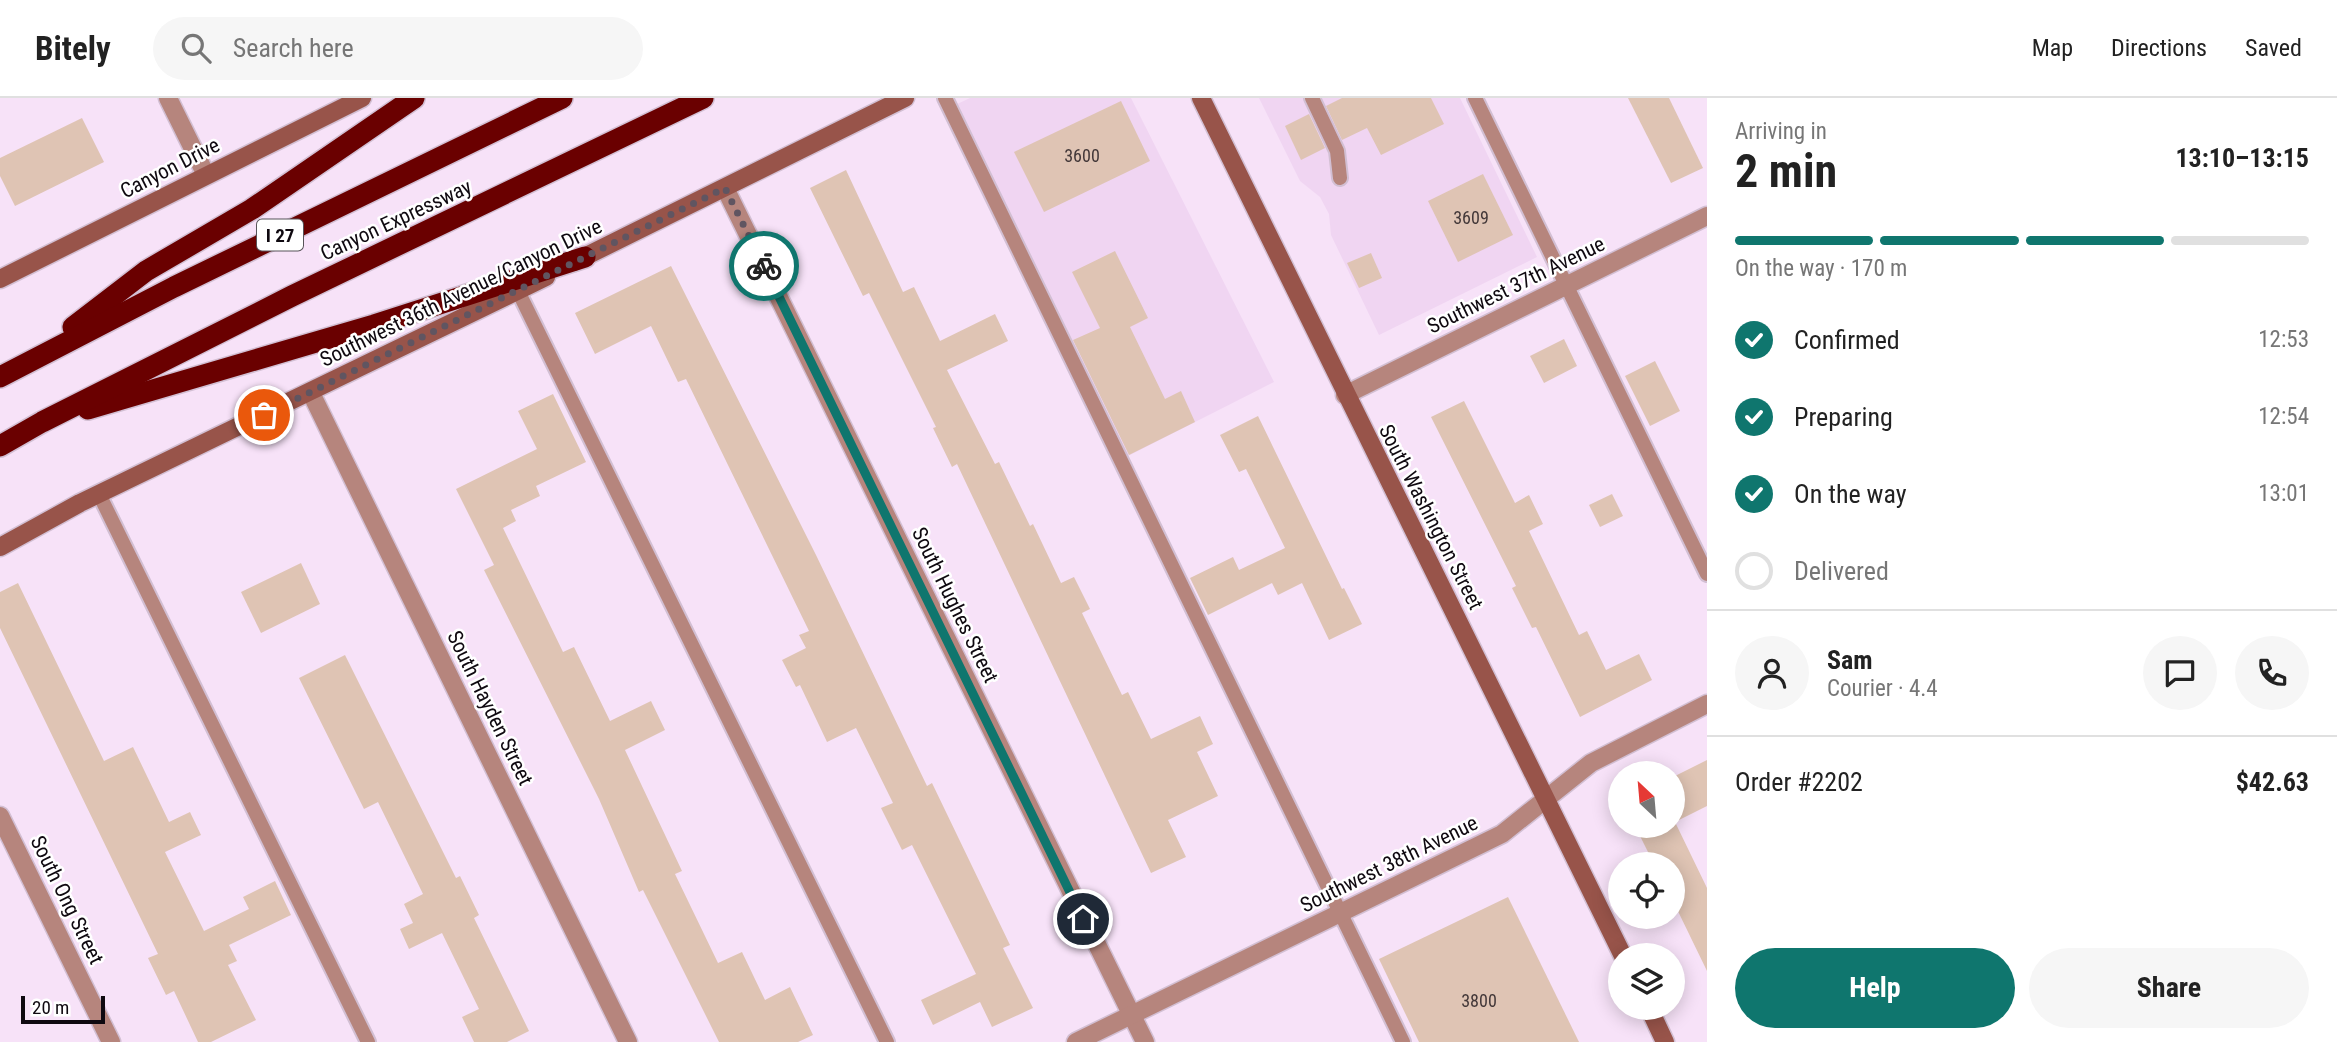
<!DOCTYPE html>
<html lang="en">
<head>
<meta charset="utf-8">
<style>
  body { margin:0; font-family:"Roboto Condensed",sans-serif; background:#f6f6f6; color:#222; height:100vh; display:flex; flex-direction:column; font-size:26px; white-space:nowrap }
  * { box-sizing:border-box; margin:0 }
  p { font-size:23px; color:#767676 }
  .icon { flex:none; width:38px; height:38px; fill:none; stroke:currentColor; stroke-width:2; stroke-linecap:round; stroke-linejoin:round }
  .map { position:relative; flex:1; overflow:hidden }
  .details { display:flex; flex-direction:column; background:#fff; width:630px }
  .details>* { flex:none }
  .needle { width:46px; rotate:334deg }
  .fabs { position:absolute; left:1608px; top:663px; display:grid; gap:14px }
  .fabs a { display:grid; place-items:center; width:77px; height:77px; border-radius:50%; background:#fff; box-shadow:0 4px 18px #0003; font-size:35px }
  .scale { position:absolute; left:21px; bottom:18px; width:84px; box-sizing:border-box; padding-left:7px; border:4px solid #0f0910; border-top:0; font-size:19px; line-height:24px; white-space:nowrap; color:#0f0910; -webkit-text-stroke:5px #fff; paint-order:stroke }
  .pin { position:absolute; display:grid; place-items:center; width:60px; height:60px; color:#fff; margin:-30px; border:4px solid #fff; border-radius:50%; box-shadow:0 2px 7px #0007 }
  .courier { position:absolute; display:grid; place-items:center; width:70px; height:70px; margin:-35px; border:5px solid #0f766e; border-radius:50%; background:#fff; color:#222; box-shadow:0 2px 9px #0007 }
  .headline em { font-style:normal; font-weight:700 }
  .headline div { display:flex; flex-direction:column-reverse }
  .headline { display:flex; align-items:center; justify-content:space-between; height:119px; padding:0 28px }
  h1 { font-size:46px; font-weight:700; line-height:52px }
  .bar { display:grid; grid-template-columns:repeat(4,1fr); gap:10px 7px; align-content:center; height:84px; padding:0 28px }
  .bar i { height:9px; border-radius:5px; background:#e0e0e0 }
  .bar .current { background:#0f766e }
  .bar p { grid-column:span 4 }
  .line { display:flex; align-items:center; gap:18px; padding:0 28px; border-top:2px solid #e0e0e0 }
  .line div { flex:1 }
  .round { display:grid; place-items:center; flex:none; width:74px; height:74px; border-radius:37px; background:#f6f6f6 }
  ol { padding:0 28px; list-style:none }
  li { display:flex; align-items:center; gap:21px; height:77px }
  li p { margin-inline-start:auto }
  li .icon { padding:7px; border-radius:50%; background:#0f766e; color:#fff; stroke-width:4 }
  li:last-child { color:#767676 }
  li i { width:38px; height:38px; border:4px solid #e0e0e0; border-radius:50% }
  .button { display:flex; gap:14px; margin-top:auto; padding:14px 28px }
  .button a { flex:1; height:80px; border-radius:42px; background:#0f766e; color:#fff; font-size:28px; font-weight:700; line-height:80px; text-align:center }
  .button a+a { background:#f6f6f6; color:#222 }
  header { display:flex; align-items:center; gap:42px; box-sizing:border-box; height:98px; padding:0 35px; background:#fff; border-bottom:2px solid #e0e0e0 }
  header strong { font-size:33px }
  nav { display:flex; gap:38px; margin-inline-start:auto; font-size:24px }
  .search { width:490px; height:63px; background:#f6f6f6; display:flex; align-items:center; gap:18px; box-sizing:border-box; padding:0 24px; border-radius:38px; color:#767676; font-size:26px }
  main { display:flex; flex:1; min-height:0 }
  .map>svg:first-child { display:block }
  .built { fill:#f0d5f2 }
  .building { fill:#dfc4b4 }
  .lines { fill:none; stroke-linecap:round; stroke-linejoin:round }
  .lane-casing { stroke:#d2bfd3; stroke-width:18 }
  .street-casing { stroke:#d2bfd3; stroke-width:21 }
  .secondary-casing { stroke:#d2bfd3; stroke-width:21 }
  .highway-casing { stroke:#d2bfd3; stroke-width:24 }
  .lane { stroke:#b6857d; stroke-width:14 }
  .street { stroke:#b6857d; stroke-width:18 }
  .secondary { stroke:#98544a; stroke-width:18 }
  .highway { stroke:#6a0000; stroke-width:21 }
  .done { stroke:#605561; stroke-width:7; stroke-dasharray:0 12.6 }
  .route { stroke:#0f766e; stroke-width:9 }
  .labels { text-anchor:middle; stroke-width:5; stroke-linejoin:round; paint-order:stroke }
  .number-label { font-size:18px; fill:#433839 }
  .shield { fill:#fff; stroke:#575358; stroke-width:2 }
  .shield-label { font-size:19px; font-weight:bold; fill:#0f0910 }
  .street-label { font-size:21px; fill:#0f0910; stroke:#fff }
</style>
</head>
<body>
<header>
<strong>Bitely</strong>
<div class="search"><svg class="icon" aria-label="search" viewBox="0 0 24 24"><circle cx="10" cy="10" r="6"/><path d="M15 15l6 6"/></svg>Search here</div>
<nav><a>Map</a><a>Directions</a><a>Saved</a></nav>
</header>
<main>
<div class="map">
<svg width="1707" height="944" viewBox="0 0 1707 944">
  <rect width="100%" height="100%" fill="#f7e2f8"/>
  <!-- built -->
  <g class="built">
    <path d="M970,0H1131L1274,284L1128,358L953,8Z"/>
    <path d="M1259,0H1460L1537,159L1379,237L1331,137L1329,116L1320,99L1300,83Z"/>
  </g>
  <!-- building -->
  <g class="building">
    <path d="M1342,0H1431L1444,26L1381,57L1367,30L1342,42L1326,8Z"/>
    <path d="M1628,0H1669L1703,70L1671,85Z"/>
    <path d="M1121,3L1150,63L1044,114L1014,54Z"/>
    <path d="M1309,16L1325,50L1301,62L1285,28Z"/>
    <path d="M82,20L104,64L15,108L0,78V60Z"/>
    <path d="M846,72L903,194L914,189L940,243L995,216L1008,243L947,272L995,366L999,364L1030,428L1033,426L1061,485L1074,479L1090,511L1082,515L1122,597L1128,594L1151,641L1200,618L1213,646L1197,654L1218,698L1168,722L1186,759L1151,775L957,366L952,369L933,330L936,329L869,195L863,198L810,90Z"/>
    <path d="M1483,76L1513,137L1458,164L1428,103Z"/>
    <path d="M1115,153L1148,220L1130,229L1165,301L1181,293L1195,324L1129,357L1073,242L1100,230L1072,174Z"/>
    <path d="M1371,155L1382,180L1359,190L1347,165Z"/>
    <path d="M671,168L816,457L927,688L932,685L1010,847L1003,850L1033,910L992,929L980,904L933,927L921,902L976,876L912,747L902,752L881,710L893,705L856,630L827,644L800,587L796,589L782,562L806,550L799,537L809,533L686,281L678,284L651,228L595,256L575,215Z"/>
    <path d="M1564,241L1577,268L1544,285L1530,258Z"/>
    <path d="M1655,263L1680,313L1650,328L1625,278Z"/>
    <path d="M553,296L586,364L536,388L540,398L511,412L516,423L503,430L563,554L574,549L610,623L651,603L665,632L625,652L682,773L675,776L718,865L742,854L765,902L790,889L813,937L798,944H719L643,792L639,794L599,701L484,472L494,467L456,391L537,351L518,313Z"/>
    <path d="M1464,303L1515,405L1529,397L1543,426L1529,433L1579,537L1587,533L1606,572L1639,556L1652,582L1580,619L1536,529L1532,530L1512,490L1516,488L1431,319Z"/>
    <path d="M1258,318L1342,491L1344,490L1362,526L1329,542L1302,485L1278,497L1272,485L1208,517L1190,480L1233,459L1239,472L1285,450L1246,371L1239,374L1220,337Z"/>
    <path d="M1612,396L1623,418L1600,429L1589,407Z"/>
    <path d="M301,465L320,506L261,535L241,494Z"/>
    <path d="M18,485L104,663L133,649L169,724L190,714L201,737L165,754L204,833L249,811L243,799L275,783L291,817L229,847L237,863L228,867L256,922L211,944H198L174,893L166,897L148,860L158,856L0,530V494Z"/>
    <path d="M345,557L456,780L460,778L479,817L474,820L529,933L507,944H474L462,919L479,911L442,835L409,851L400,831L413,825L404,806L423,796L378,704L364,711L299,580Z"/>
    <path d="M1707,662V708L1675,724L1707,790V873L1673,803V766H1654L1635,728H1673V679Z"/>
    <path d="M1508,799L1579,944H1419L1379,861Z"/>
  </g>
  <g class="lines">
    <!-- lane casing -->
    <g class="lane-casing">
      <g id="lane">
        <path d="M945,0L1403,944"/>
        <path d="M1312,0L1337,53L1340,80"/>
        <path d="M1475,0L1707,476"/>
        <path d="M518,193L887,944"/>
        <path d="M99,396L368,944"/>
      </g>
    </g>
    <!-- street casing -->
    <g class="street-casing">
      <g id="street">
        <path d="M168,0L206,77"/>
        <path d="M725,90L1145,944"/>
        <path d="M311,295L628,944"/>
        <path d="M1345,297L1707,118"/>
        <path d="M0,718L111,944"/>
        <path d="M1076,944L1502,736L1591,665L1707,606"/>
      </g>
    </g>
    <!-- secondary casing -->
    <g class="secondary-casing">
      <g id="secondary">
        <path d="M1201,0L1623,858"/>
        <path d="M574,164L905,0"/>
        <path d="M0,181L362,0"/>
        <path d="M0,449L80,405L546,179"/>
        <path d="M1649,910L1665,944"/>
      </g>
    </g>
    <!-- highway casing -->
    <g class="highway-casing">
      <g id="highway">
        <path d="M73,229L146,173L252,111L414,0"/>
        <path d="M0,279L174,189L562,0"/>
        <path d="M88,311L374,227L585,159"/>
        <path d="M0,348L42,324L292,198L703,0"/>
      </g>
    </g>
    <!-- lane -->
    <use href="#lane" class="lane"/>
    <!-- street -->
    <use href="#street" class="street"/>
    <!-- secondary -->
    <use href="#secondary" class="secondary"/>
    <!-- highway -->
    <use href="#highway" class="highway"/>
  </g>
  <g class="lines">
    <!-- done -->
    <path class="done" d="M264,317L725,90L764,168"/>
    <!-- route -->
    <path class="route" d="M764,168L1083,821"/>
  </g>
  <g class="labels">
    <!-- number labels -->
    <g class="number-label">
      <text x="1082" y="64">3600</text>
      <text x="1471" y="126">3609</text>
      <text x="1479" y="909">3800</text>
    </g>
    <!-- shield labels -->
    <rect class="shield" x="257" y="121.5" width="46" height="31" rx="5"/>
    <g class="shield-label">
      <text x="280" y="144">I 27</text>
    </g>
    <!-- street labels -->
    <g class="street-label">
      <text transform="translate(170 70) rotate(-27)" y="7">Canyon Drive</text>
      <text transform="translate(396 122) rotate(-25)" y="7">Canyon Expressway</text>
      <text transform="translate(1516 187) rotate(-26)" y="7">Southwest 37th Avenue</text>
      <text transform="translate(461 195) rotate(-26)" y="7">Southwest 36th Avenue/Canyon Drive</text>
      <text transform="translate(1431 419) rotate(63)" y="7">South Washington Street</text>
      <text transform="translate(955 507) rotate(64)" y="7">South Hughes Street</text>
      <text transform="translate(490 610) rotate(64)" y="7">South Hayden Street</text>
      <text transform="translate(1389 766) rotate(-26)" y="7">Southwest 38th Avenue</text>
      <text transform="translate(67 802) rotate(64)" y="7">South Ong Street</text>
    </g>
  </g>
</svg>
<div class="fabs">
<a><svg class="needle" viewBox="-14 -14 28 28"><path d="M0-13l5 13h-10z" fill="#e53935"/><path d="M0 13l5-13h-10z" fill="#767676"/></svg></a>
<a><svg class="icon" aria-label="locate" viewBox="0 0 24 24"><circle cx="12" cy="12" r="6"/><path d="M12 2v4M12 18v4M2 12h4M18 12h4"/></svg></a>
<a><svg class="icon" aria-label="layers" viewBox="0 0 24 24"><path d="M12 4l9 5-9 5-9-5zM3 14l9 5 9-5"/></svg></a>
</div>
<div class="scale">20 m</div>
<div class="pin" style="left:264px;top:317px;background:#ea580c"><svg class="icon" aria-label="bag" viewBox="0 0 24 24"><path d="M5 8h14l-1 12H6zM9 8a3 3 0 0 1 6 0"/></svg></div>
<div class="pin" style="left:1083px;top:821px;background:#1f2937"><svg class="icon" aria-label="home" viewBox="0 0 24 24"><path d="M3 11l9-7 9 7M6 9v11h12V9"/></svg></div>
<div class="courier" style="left:764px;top:168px"><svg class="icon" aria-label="bike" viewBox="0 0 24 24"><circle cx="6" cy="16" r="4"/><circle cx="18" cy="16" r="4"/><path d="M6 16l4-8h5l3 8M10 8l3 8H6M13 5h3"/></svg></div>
</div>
<section class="details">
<div class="headline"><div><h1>2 min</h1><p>Arriving in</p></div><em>13:10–13:15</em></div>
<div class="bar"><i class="current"></i><i class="current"></i><i class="current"></i><i></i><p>On the way · 170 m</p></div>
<ol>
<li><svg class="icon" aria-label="check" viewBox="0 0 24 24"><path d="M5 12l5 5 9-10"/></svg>Confirmed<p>12:53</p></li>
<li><svg class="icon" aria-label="check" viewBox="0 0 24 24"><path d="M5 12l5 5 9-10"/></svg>Preparing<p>12:54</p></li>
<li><svg class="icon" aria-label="check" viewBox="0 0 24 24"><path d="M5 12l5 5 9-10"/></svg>On the way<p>13:01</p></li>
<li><i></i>Delivered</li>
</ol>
<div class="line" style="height:126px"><a class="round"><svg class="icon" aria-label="person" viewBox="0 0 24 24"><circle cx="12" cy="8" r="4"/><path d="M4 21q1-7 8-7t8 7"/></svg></a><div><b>Sam</b><p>Courier · 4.4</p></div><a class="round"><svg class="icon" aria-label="chat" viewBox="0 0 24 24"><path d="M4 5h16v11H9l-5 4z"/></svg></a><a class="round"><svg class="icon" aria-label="phone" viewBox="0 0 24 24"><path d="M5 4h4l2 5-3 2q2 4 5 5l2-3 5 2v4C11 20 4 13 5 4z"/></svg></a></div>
<div class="line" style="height:91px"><div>Order #2202</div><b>$42.63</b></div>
<div class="button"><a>Help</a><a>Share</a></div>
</section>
</main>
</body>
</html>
